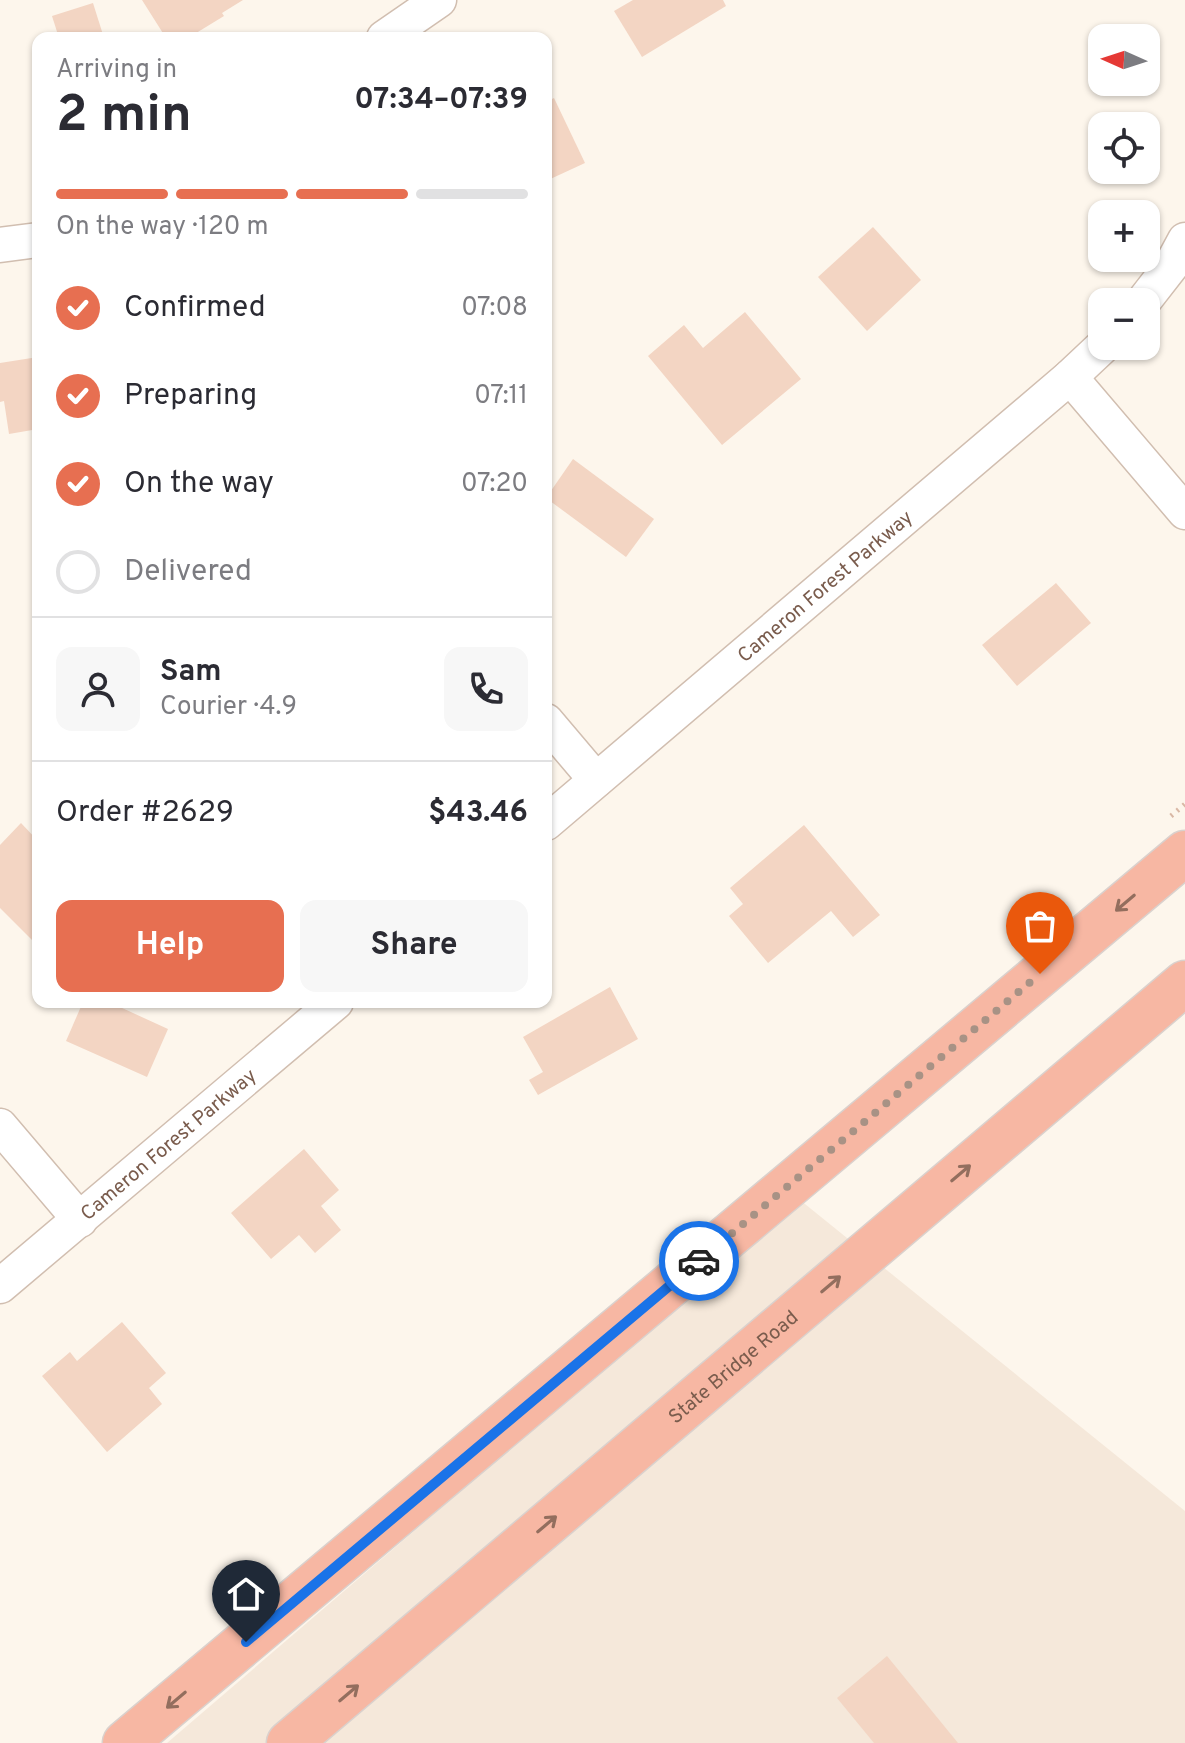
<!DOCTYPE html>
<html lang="en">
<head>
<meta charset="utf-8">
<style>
  body { margin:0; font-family:Overpass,sans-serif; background:#f7f7f7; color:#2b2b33; height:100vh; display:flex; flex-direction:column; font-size:30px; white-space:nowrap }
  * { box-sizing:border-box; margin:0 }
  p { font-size:26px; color:#7c7c81 }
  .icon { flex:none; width:44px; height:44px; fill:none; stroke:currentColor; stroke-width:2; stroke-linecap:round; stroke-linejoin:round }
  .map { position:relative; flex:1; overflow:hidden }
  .side { position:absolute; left:32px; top:32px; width:520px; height:976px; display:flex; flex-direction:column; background:#fff; border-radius:16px; box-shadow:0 2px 6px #0004 }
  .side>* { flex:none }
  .needle { width:52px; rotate:273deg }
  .tools { position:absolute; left:1088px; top:24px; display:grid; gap:16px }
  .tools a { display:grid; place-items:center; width:72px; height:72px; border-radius:16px; background:#fff; box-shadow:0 2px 6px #0004; font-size:40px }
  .pin { position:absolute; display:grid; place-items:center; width:68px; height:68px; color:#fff; margin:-82px -34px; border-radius:50% 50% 50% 0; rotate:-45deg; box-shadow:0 0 8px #0007 }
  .pin .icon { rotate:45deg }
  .courier { position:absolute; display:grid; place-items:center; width:80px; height:80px; margin:-40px; border:6px solid #1a73e8; border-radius:50%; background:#fff; color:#222; box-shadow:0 2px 10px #0007 }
  .head em { font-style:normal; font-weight:700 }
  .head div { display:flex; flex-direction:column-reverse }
  .head { display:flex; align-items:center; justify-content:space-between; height:136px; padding:0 24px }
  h1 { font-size:52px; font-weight:700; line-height:60px }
  .bar { display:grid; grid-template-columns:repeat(4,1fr); gap:12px 8px; align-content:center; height:96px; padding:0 24px }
  .bar i { height:10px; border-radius:6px; background:#e1e1e2 }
  .bar .on { background:#e76f51 }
  .bar p { grid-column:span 4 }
  .line { display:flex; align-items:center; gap:20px; padding:0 24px; border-top:2px solid #e1e1e2 }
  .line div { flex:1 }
  .round { display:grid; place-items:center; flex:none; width:84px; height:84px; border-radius:16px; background:#f7f7f7 }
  ol { padding:0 24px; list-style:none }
  li { display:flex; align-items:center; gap:24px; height:88px }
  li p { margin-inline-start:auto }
  li .icon { padding:8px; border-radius:50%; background:#e76f51; color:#fff; stroke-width:4 }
  li:last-child { color:#7c7c81 }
  li i { width:44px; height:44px; border:4px solid #e1e1e2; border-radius:50% }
  .cta { display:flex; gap:16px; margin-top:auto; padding:16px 24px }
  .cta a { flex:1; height:92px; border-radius:16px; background:#e76f51; color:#fff; font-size:32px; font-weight:700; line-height:92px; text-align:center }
  .cta a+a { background:#f7f7f7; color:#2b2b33 }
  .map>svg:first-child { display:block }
  .residential { fill:#f5e8da }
  .building { fill:#f3d5c3 }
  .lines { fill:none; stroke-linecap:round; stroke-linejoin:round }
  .minor-casing { stroke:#d1beb0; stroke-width:37 }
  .highway-casing { stroke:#dad1cd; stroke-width:47 }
  .path { stroke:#d9b8a5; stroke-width:5; stroke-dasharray:2 6; stroke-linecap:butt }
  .minor { stroke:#fff; stroke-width:34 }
  .highway { stroke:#f7b7a3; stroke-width:44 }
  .oneway { stroke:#936e5e }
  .done { stroke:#a89285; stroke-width:8; stroke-dasharray:0 14.4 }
  .route { stroke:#1a73e8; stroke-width:10 }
  .labels { text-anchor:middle; stroke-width:6; stroke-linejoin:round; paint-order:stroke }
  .street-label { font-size:20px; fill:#7a5c4d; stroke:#fffaf3 }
</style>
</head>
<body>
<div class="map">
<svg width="1185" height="1743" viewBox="0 0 1185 1743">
  <rect width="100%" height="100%" fill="#fdf6ec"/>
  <!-- residential -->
  <path class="residential" d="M800,1200L1185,1511V1743H167Z"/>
  <!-- building -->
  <g class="building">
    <path d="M142,0H243L222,13L224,16L188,38H166Z"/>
    <path d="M633,0H723L726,6L642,57L614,11Z"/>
    <path d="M93,3L104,38H59L52,16Z"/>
    <path d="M554,98L585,163L546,181V102Z"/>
    <path d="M873,227L921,280L867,331L818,277Z"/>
    <path d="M745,312L801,379L722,445L648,356L684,325L703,348Z"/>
    <path d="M38,357V429L9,434L4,401L0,402V363Z"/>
    <path d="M573,459L654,519L626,557L546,498Z"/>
    <path d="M1056,583L1091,623L1017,686L982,645Z"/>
    <path d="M21,823L38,841V946L0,908V845Z"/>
    <path d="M804,825L880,915L853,937L831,911L768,963L729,916L743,904L730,888Z"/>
    <path d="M610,987L638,1039L538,1095L529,1080L543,1072L523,1037Z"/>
    <path d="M83,1002H109L168,1029L147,1077L66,1041Z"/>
    <path d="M304,1149L339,1190L321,1206L341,1230L315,1253L299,1235L271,1259L231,1213Z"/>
    <path d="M122,1322L166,1373L149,1388L162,1404L107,1452L42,1376L70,1352L77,1361Z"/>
    <path d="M887,1656L958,1743H874L837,1698Z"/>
  </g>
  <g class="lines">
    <!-- minor casing -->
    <g class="minor-casing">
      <g id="minor">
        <path d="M384,38L439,0"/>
        <path d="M0,245L38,240"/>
        <path d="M1143,302L1171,266L1185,240"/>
        <path d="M1070,377L1185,512"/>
        <path d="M546,721L596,780"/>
        <path id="s1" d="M546,823L1070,377L1103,346"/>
        <path d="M0,1126L80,1220"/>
        <path id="s2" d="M0,1286L336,1002"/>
      </g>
    </g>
    <!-- highway casing -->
    <g class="highway-casing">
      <g id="highway">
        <path d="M125,1743L1185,853"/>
        <path id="s3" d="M289,1743L1185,983"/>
      </g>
    </g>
    <!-- path -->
    <path class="path" d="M1171,816L1185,804"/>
    <!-- minor -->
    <use href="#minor" class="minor"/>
    <!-- highway -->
    <use href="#highway" class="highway"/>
  </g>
  <!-- one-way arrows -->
  <defs><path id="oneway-shaft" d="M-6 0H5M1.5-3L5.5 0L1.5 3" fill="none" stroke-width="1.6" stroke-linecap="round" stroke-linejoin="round" transform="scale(2)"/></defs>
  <g class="oneway">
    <use href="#oneway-shaft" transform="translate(1125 903) rotate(140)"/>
    <use href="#oneway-shaft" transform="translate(961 1173) rotate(-40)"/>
    <use href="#oneway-shaft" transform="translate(831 1284) rotate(-40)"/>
    <use href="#oneway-shaft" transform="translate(547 1524) rotate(-40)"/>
    <use href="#oneway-shaft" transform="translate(349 1693) rotate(-40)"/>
    <use href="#oneway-shaft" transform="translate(176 1700) rotate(140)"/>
  </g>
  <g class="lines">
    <!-- done -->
    <path class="done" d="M699,1261L1040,974"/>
    <!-- route -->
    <path class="route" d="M246,1642L699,1261"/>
  </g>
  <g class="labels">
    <!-- street labels -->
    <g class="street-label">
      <text dy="7" stroke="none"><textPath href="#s1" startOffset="366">Cameron Forest Parkway</textPath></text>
      <text dy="7" stroke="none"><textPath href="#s2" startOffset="220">Cameron Forest Parkway</textPath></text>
      <text dy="7" stroke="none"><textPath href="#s3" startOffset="582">State Bridge Road</textPath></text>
    </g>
  </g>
</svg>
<div class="tools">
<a><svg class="needle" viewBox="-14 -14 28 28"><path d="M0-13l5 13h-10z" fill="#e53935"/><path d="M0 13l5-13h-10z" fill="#7c7c81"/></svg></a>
<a><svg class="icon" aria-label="locate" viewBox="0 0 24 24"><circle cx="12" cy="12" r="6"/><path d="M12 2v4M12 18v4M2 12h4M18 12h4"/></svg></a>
<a>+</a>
<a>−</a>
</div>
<div class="pin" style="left:1040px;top:974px;background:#ea580c"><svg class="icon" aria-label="bag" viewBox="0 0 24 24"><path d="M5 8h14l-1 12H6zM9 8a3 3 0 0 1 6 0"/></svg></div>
<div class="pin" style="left:246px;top:1642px;background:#1f2937"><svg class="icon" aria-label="home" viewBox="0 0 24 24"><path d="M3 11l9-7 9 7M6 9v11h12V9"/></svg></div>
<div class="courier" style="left:699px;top:1261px"><svg class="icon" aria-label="car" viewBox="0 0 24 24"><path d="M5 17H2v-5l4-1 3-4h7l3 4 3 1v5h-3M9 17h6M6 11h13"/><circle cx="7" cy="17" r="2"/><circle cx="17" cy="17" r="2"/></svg></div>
<section class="side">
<div class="head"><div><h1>2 min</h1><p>Arriving in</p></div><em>07:34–07:39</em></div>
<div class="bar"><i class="on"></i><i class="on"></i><i class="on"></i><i></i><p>On the way · 120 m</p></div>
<ol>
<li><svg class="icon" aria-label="check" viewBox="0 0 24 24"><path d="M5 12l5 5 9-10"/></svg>Confirmed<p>07:08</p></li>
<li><svg class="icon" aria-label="check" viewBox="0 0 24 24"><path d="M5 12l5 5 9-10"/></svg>Preparing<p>07:11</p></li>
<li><svg class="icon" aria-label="check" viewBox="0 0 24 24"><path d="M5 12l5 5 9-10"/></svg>On the way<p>07:20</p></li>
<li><i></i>Delivered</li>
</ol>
<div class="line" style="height:144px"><a class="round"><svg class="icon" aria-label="person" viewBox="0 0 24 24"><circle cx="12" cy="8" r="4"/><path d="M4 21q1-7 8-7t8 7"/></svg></a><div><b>Sam</b><p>Courier · 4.9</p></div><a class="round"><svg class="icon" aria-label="phone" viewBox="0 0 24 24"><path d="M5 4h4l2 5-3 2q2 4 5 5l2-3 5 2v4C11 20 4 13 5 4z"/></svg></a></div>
<div class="line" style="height:104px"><div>Order #2629</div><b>$43.46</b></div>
<div class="cta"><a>Help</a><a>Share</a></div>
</section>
</div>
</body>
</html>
